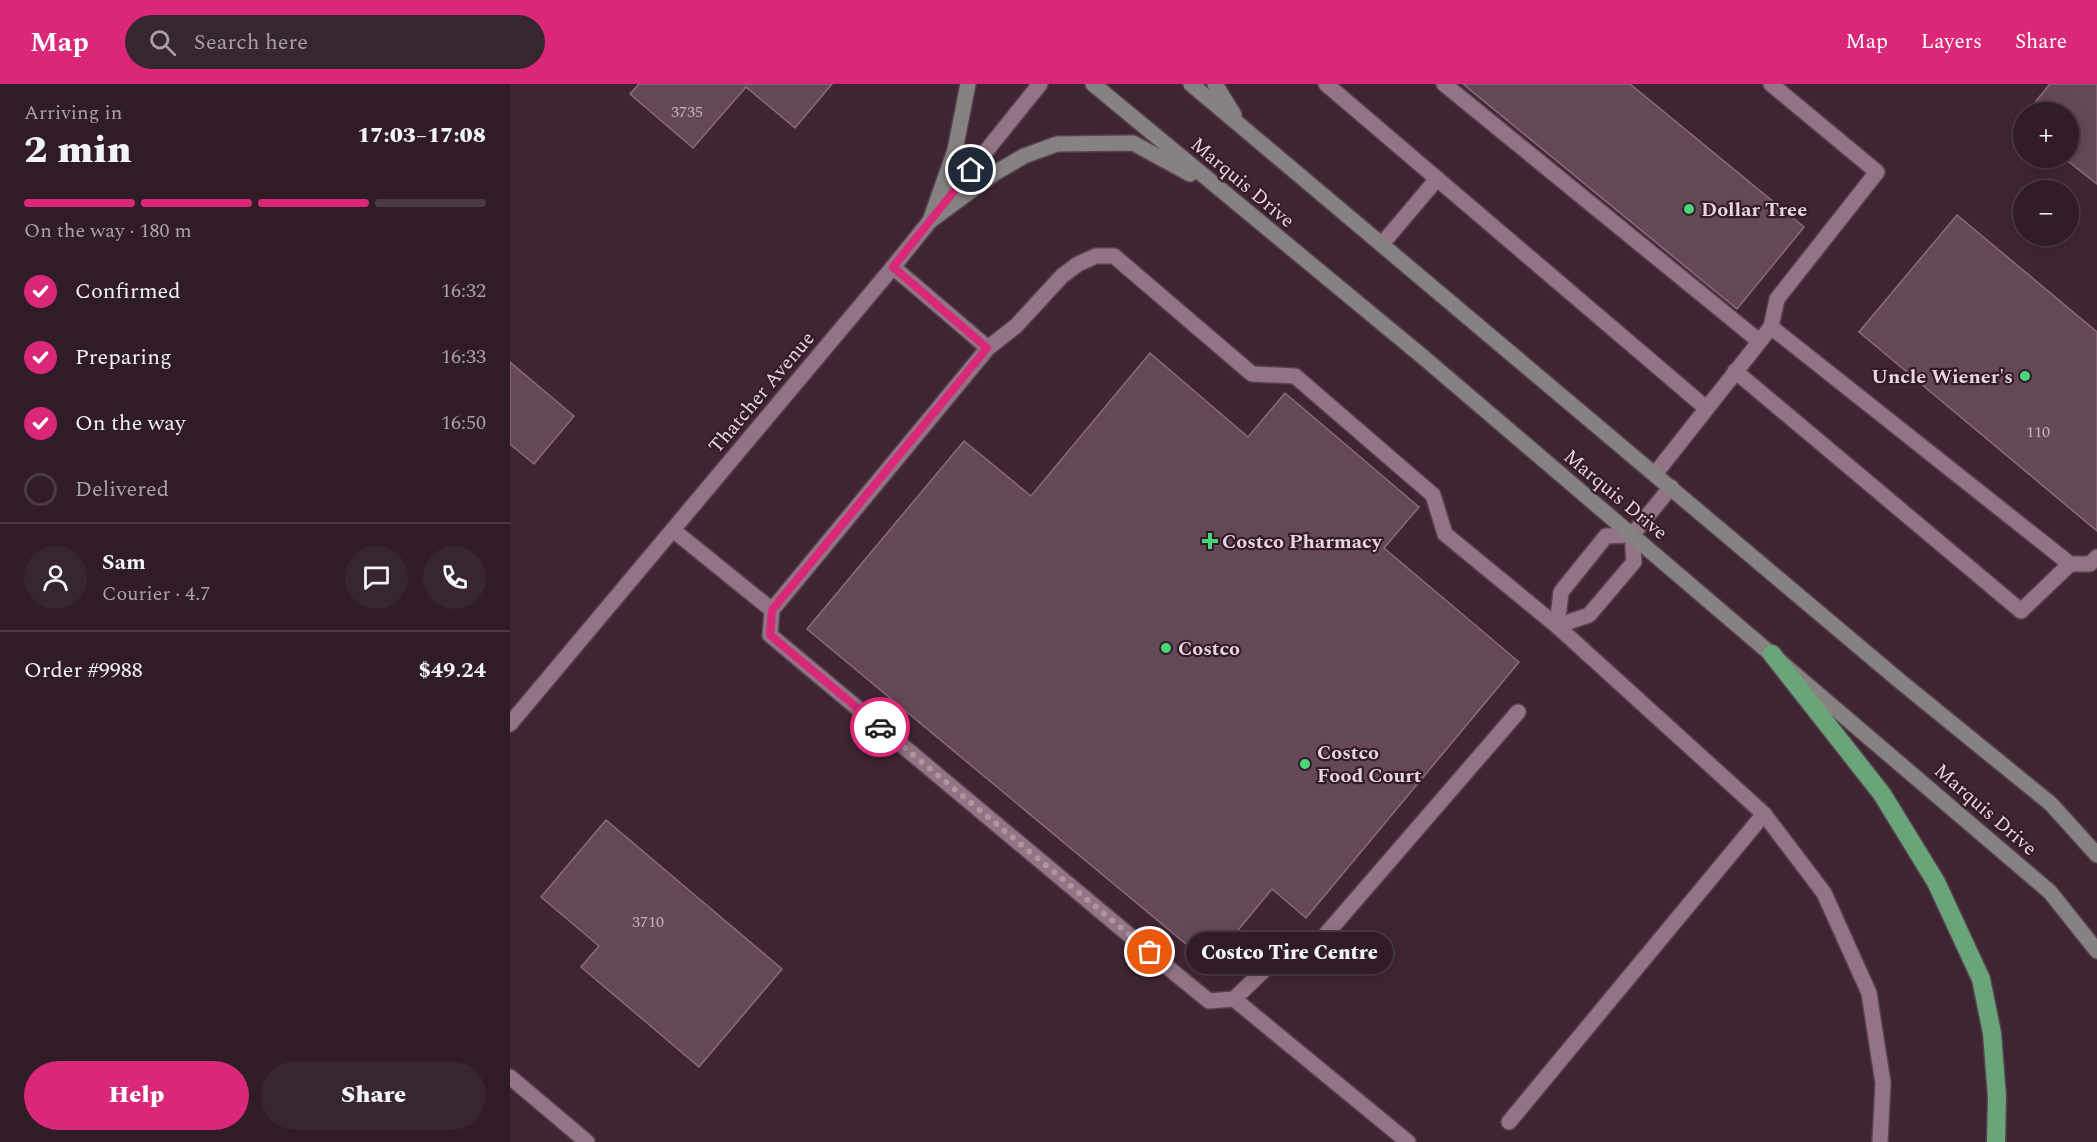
<!DOCTYPE html>
<html lang="en">
<head>
<meta charset="utf-8">
<style>
  body { margin:0; font-family:Spectral,serif; background:#37252f; color:#f1f3f6; height:100vh; display:flex; flex-direction:column; font-size:22px; white-space:nowrap }
  * { box-sizing:border-box; margin:0 }
  p { font-size:20px; color:#a7a1a7 }
  .icon { flex:none; width:33px; height:33px; fill:none; stroke:currentColor; stroke-width:2; stroke-linecap:round; stroke-linejoin:round }
  .map { position:relative; flex:1; overflow:hidden }
  .panel { display:flex; flex-direction:column; background:#2f1c27; width:510px }
  .panel>* { flex:none }
  .controls { position:absolute; left:1503px; top:18px; display:grid; gap:12px }
  .controls a { display:grid; place-items:center; width:66px; height:66px; border-radius:50%; background:#2f1c27; box-shadow:0 3px 15px #0003,0 0 0 2px #4a3a44; font-size:30px }
  .pin { position:absolute; display:grid; place-items:center; width:51px; height:51px; color:#fff; margin:-26px; border:3px solid #fff; border-radius:50%; box-shadow:0 2px 6px #0007 }
  .courier { position:absolute; display:grid; place-items:center; width:60px; height:60px; margin:-30px; border:4px solid #db2777; border-radius:50%; background:#fff; color:#222; box-shadow:0 2px 8px #0007 }
  .bubble { position:absolute; height:42px; border-radius:21px; background:#2f1c27; box-shadow:0 3px 15px #0003,0 0 0 2px #4a3a44; font-size:20px; font-weight:800; line-height:42px; text-align:center }
  .headline em { font-style:normal; font-weight:800 }
  .headline div { display:flex; flex-direction:column-reverse }
  .headline { display:flex; align-items:center; justify-content:space-between; height:102px; padding:0 24px }
  h1 { font-size:39px; font-weight:800; line-height:45px }
  .bar { display:grid; grid-template-columns:repeat(4,1fr); gap:9px 6px; align-content:center; height:72px; padding:0 24px }
  .bar i { height:8px; border-radius:4px; background:#4a3a44 }
  .bar .selected { background:#db2777 }
  .bar p { grid-column:span 4 }
  .line { display:flex; align-items:center; gap:15px; padding:0 24px; border-top:2px solid #4a3a44 }
  .line div { flex:1 }
  .round { display:grid; place-items:center; flex:none; width:63px; height:63px; border-radius:32px; background:#37252f }
  ol { padding:0 24px; list-style:none }
  li { display:flex; align-items:center; gap:18px; height:66px }
  li p { margin-inline-start:auto }
  li .icon { padding:6px; border-radius:50%; background:#db2777; color:#fff; stroke-width:4 }
  li:last-child { color:#a7a1a7 }
  li i { width:33px; height:33px; border:3px solid #4a3a44; border-radius:50% }
  .action { display:flex; gap:12px; margin-top:auto; padding:12px 24px }
  .action a { flex:1; height:69px; border-radius:36px; background:#db2777; color:#fff; font-size:24px; font-weight:800; line-height:69px; text-align:center }
  .action a+a { background:#37252f; color:#f1f3f6 }
  header { display:flex; align-items:center; gap:36px; box-sizing:border-box; height:84px; padding:0 30px; background:#db2777; color:#fff }
  header strong { font-size:28px }
  nav { display:flex; gap:33px; margin-inline-start:auto; font-size:21px }
  .search { width:420px; height:54px; background:#37252f; display:flex; align-items:center; gap:15px; box-sizing:border-box; padding:0 21px; border-radius:33px; color:#a7a1a7; font-size:22px }
  main { display:flex; flex:1; min-height:0 }
  .map>svg:first-child { display:block }
  .building { fill:#654858; stroke:#8a6b7c; stroke-width:1.5 }
  .lines { fill:none; stroke-linecap:round; stroke-linejoin:round }
  .lane-casing { stroke:#57414f; stroke-width:18 }
  .street-casing { stroke:#57414f; stroke-width:18 }
  .secondary-casing { stroke:#57414f; stroke-width:18 }
  .highway-casing { stroke:#57414f; stroke-width:21 }
  .lane { stroke:#937385; stroke-width:15 }
  .street { stroke:#937385; stroke-width:15 }
  .secondary { stroke:#868281; stroke-width:15 }
  .highway { stroke:#69a578; stroke-width:18 }
  .done { stroke:#ac97a3; stroke-width:6; stroke-dasharray:0 10.8 }
  .route { stroke:#db2777; stroke-width:8 }
  .poi-dot { fill:#47d779; stroke:#341b2a; stroke-width:2 }
  .labels { text-anchor:middle; stroke-width:4.5; stroke-linejoin:round; paint-order:stroke }
  .number-label { font-size:16px; fill:#c6b2bd }
  .street-label { font-size:20px; fill:#e7d5df; stroke:#341b2a }
  .poi-label { font-size:20px; font-weight:bold; fill:#e7d5df; stroke:#341b2a; text-anchor:start }
</style>
</head>
<body>
<header>
<strong>Map</strong>
<div class="search"><svg class="icon" aria-label="search" viewBox="0 0 24 24"><circle cx="10" cy="10" r="6"/><path d="M15 15l6 6"/></svg>Search here</div>
<nav><a>Map</a><a>Layers</a><a>Share</a></nav>
</header>
<main>
<section class="panel">
<div class="headline"><div><h1>2 min</h1><p>Arriving in</p></div><em>17:03–17:08</em></div>
<div class="bar"><i class="selected"></i><i class="selected"></i><i class="selected"></i><i></i><p>On the way · 180 m</p></div>
<ol>
<li><svg class="icon" aria-label="check" viewBox="0 0 24 24"><path d="M5 12l5 5 9-10"/></svg>Confirmed<p>16:32</p></li>
<li><svg class="icon" aria-label="check" viewBox="0 0 24 24"><path d="M5 12l5 5 9-10"/></svg>Preparing<p>16:33</p></li>
<li><svg class="icon" aria-label="check" viewBox="0 0 24 24"><path d="M5 12l5 5 9-10"/></svg>On the way<p>16:50</p></li>
<li><i></i>Delivered</li>
</ol>
<div class="line" style="height:108px"><a class="round"><svg class="icon" aria-label="person" viewBox="0 0 24 24"><circle cx="12" cy="8" r="4"/><path d="M4 21q1-7 8-7t8 7"/></svg></a><div><b>Sam</b><p>Courier · 4.7</p></div><a class="round"><svg class="icon" aria-label="chat" viewBox="0 0 24 24"><path d="M4 5h16v11H9l-5 4z"/></svg></a><a class="round"><svg class="icon" aria-label="phone" viewBox="0 0 24 24"><path d="M5 4h4l2 5-3 2q2 4 5 5l2-3 5 2v4C11 20 4 13 5 4z"/></svg></a></div>
<div class="line" style="height:78px"><div>Order #9988</div><b>$49.24</b></div>
<div class="action"><a>Help</a><a>Share</a></div>
</section>
<div class="map">
<svg width="1587" height="1058" viewBox="0 0 1587 1058">
  <rect width="100%" height="100%" fill="#3f2534"/>
  <!-- building -->
  <g class="building">
    <path d="M129,0H322L285,44L236,3L183,64L120,10Z"/>
    <path d="M953,0H1120L1294,143L1227,225Z"/>
    <path d="M1540,0H1587V100L1554,74H1558V67L1570,54L1558,44V28H1540L1526,17Z"/>
    <path d="M1447,131L1587,248V447L1349,248Z"/>
    <path d="M640,269L738,353L775,309L909,423L874,464L1009,578L796,834L762,805L700,880L297,545L454,357L521,412Z"/>
    <path d="M0,278L64,332L24,380L0,360Z"/>
    <path d="M96,736L272,885L189,983L71,883L89,862L31,813Z"/>
  </g>
  <g class="lines">
    <!-- lane casing -->
    <g class="lane-casing">
      <g id="lane">
        <path d="M816,0L1196,324"/>
        <path d="M934,0L1249,257"/>
        <path d="M872,160L927,95"/>
        <path d="M383,183L478,264"/>
        <path d="M1225,287L1511,527L1560,480L1261,243"/>
        <path d="M1145,390L1261,243L1267,215L1367,88L1261,0"/>
        <path d="M163,446L262,526L260,551L667,891L699,917L724,915L898,1058"/>
        <path d="M1560,480H1580L1587,473"/>
        <path d="M262,526L478,264L506,242L552,192L568,180L586,172H604L742,290L785,292L923,411L935,450L1047,542L1254,730L1314,809L1359,909L1373,999L1370,1058"/>
        <path d="M1047,542L1079,531L1124,478L1122,451L1161,403"/>
        <path d="M1047,542L1051,508L1096,452L1122,451"/>
        <path d="M724,915L773,868L798,871L1008,628"/>
        <path d="M999,1038L1254,730"/>
      </g>
    </g>
    <!-- street casing -->
    <g class="street-casing">
      <g id="street">
        <path d="M0,640L383,183L530,0"/>
        <path d="M0,993L77,1058"/>
      </g>
    </g>
    <!-- secondary casing -->
    <g class="secondary-casing">
      <g id="secondary">
        <path d="M583,0L913,273L1540,808L1587,867"/>
        <path d="M681,0L1391,598L1541,720L1587,771"/>
        <path d="M705,0L724,31"/>
        <path d="M420,137L485,89L514,72L547,60L623,59L680,90"/>
        <path d="M420,137L445,66L458,0"/>
      </g>
    </g>
    <!-- highway casing -->
    <g class="highway-casing">
      <path id="highway" d="M1262,570L1372,710L1426,798L1471,895L1482,949L1487,1013L1486,1058"/>
    </g>
    <!-- lane -->
    <use href="#lane" class="lane"/>
    <!-- street -->
    <use href="#street" class="street"/>
    <!-- secondary -->
    <use href="#secondary" class="secondary"/>
    <!-- highway -->
    <use href="#highway" class="highway"/>
  </g>
  <g class="lines">
    <!-- done -->
    <path class="done" d="M370,643L640,868"/>
    <!-- route -->
    <path class="route" d="M370,643L260,551L262,526L477,264L383,183L461,86"/>
  </g>
  <!-- markers -->
  <g class="poi-dot">
    <circle cx="1179" cy="125" r="6"/>
    <circle cx="1515" cy="292" r="6"/>
    <path d="M697 448h6v6h6v6h-6v6h-6v-6h-6v-6h6z"/>
    <circle cx="656" cy="564" r="6"/>
    <circle cx="795" cy="680" r="6"/>
  </g>
  <g class="labels">
    <!-- number labels -->
    <g class="number-label">
      <text x="177" y="33">3735</text>
      <text x="1528" y="353">110</text>
      <text x="138" y="843">3710</text>
    </g>
    <!-- street labels -->
    <g class="street-label">
      <text transform="translate(733 98) rotate(40)" y="7">Marquis Drive</text>
      <text transform="translate(251 308) rotate(-50)" y="7">Thatcher Avenue</text>
      <text transform="translate(1106 410) rotate(40)" y="7">Marquis Drive</text>
      <text transform="translate(1476 725) rotate(41)" y="7">Marquis Drive</text>
    </g>
    <!-- poi labels -->
    <g class="poi-label">
      <text x="1191" y="132">Dollar Tree</text>
      <text x="1503" y="299" text-anchor="end">Uncle Wiener's</text>
      <text x="712" y="464">Costco Pharmacy</text>
      <text x="668" y="571">Costco</text>
      <text x="807" y="675">Costco<tspan x="807" dy="23">Food Court</tspan></text>
    </g>
  </g>
</svg>
<div class="controls">
<a>+</a>
<a>−</a>
</div>
<div class="pin" style="left:640px;top:868px;background:#ea580c"><svg class="icon" aria-label="bag" viewBox="0 0 24 24"><path d="M5 8h14l-1 12H6zM9 8a3 3 0 0 1 6 0"/></svg></div>
<div class="pin" style="left:461px;top:86px;background:#1f2937"><svg class="icon" aria-label="home" viewBox="0 0 24 24"><path d="M3 11l9-7 9 7M6 9v11h12V9"/></svg></div>
<div class="courier" style="left:370px;top:643px"><svg class="icon" aria-label="car" viewBox="0 0 24 24"><path d="M5 17H2v-5l4-1 3-4h7l3 4 3 1v5h-3M9 17h6M6 11h13"/><circle cx="7" cy="17" r="2"/><circle cx="17" cy="17" r="2"/></svg></div>
<div class="bubble" style="left:676px;top:848px;width:207px">Costco Tire Centre</div>
</div>
</main>
</body>
</html>
